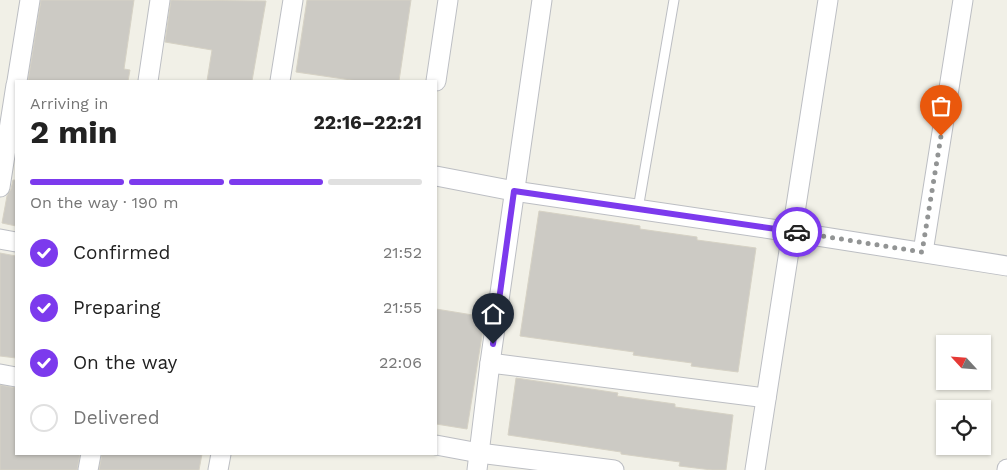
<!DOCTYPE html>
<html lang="en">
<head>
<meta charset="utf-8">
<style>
  body { margin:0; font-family:"Work Sans",sans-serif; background:#f6f6f6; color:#222; height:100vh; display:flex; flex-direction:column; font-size:19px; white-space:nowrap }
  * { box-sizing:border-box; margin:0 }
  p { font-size:16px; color:#767676 }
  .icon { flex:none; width:28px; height:28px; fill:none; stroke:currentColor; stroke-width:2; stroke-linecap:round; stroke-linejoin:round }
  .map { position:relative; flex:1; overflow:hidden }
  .drawer { position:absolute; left:15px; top:80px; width:422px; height:375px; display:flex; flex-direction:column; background:#fff; border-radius:0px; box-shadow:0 1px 4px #0004 }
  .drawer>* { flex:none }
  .needle { width:32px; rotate:296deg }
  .fabs { position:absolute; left:936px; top:335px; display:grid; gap:10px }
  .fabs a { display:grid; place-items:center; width:55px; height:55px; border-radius:0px; background:#fff; box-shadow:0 1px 4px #0004; font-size:25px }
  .pin { position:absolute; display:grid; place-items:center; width:42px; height:42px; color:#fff; margin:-51px -21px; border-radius:50% 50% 50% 0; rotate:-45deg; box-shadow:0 0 5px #0007 }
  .pin .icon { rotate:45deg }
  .courier { position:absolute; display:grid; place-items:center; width:50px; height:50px; margin:-25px; border:4px solid #7c3aed; border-radius:50%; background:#fff; color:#222; box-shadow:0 1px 6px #0007 }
  .head em { font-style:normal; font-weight:700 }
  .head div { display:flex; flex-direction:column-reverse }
  .head { display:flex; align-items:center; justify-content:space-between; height:85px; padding:0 15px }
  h1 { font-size:32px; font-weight:700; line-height:38px }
  .bar { display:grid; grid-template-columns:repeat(4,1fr); gap:8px 5px; align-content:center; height:60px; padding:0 15px }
  .bar i { height:6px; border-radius:4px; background:#e0e0e0 }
  .bar .on { background:#7c3aed }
  .bar p { grid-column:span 4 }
  ol { padding:0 15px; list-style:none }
  li { display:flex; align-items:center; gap:15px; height:55px }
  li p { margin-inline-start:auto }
  li .icon { padding:5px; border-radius:50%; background:#7c3aed; color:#fff; stroke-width:4 }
  li:last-child { color:#767676 }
  li i { width:28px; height:28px; border:2px solid #e0e0e0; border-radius:50% }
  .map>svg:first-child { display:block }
  .building { fill:#cccac4; stroke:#d6d2c5 }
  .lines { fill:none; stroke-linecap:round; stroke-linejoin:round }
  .service-casing { stroke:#bcbec3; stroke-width:11 }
  .minor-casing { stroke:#bcbec3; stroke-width:21 }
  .service { stroke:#fff; stroke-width:9 }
  .minor { stroke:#fff; stroke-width:19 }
  .done { stroke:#929494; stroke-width:5; stroke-dasharray:0 9 }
  .route { stroke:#7c3aed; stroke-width:6 }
</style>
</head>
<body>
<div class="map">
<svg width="1007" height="470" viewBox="0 0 1007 470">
  <rect width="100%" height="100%" fill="#f1f0e7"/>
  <!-- building -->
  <g class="building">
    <path d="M41,0H134L124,69L130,70L128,81H28Z"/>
    <path d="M171,0L266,1L252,81H207L212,50L165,42Z"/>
    <path d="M307,0H411L399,81H358L296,72Z"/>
    <path d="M13,180H16V226L2,223L7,196L11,189Z"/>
    <path d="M539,211L640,226V229L697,237V240L756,248L738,372L691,366L692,363L633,355L634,352L520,336Z"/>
    <path d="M0,253L16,256V358L0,356Z"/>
    <path d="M436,309L485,317L467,429L436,424Z"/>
    <path d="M516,378L618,393L617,396L675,404V407L733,415L726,470H712L679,466L680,462L621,454V452L508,435Z"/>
    <path d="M0,385L16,388V454H80L77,470H0Z"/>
    <path d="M102,454H202L199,470H99Z"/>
  </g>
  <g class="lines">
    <!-- service casing -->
    <g class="service-casing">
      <path id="service" d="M638,209L674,0"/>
    </g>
    <!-- minor casing -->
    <g class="minor-casing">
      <g id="minor">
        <path d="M17,81L30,0"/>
        <path d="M148,81L160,0"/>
        <path d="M280,81L293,0"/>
        <path d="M436,81L448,0"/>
        <path d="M436,176L514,191L792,232L1007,266"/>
        <path d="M0,187L16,85"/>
        <path d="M0,239L16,242"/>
        <path d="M923,252L963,0"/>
        <path d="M490,363L766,398"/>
        <path d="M0,374L16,377"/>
        <path d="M436,445L479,453L614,470"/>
        <path d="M88,470L91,454"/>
        <path d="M218,470L221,454"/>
        <path d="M477,470L490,363L542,0"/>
        <path d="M755,470L828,0"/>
        <path d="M1007,470V469"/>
      </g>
    </g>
    <!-- service -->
    <use href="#service" class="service"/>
    <!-- minor -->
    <use href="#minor" class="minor"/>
  </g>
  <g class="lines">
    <!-- done -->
    <path class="done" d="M797,232L922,252L941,136"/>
    <!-- route -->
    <path class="route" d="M493,344L514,191L797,232"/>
  </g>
</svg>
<div class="fabs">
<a><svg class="needle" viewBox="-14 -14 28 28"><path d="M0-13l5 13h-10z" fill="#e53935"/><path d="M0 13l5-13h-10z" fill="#767676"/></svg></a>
<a><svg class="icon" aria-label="locate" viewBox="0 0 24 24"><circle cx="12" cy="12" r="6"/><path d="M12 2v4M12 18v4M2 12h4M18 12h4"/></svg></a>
</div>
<div class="pin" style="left:941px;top:136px;background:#ea580c"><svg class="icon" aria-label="bag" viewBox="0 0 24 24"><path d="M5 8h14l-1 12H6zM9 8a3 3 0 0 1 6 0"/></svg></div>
<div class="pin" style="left:493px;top:344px;background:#1f2937"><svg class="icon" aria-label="home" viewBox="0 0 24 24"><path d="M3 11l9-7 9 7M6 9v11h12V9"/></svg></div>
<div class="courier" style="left:797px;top:232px"><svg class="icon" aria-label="car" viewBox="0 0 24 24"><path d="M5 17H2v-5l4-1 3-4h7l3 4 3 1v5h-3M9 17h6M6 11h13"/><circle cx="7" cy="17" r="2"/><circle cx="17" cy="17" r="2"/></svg></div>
<section class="drawer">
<div class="head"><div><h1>2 min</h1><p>Arriving in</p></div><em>22:16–22:21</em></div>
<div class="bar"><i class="on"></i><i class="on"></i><i class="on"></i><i></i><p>On the way · 190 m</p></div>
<ol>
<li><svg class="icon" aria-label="check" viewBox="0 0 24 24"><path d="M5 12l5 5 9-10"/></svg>Confirmed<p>21:52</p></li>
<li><svg class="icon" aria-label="check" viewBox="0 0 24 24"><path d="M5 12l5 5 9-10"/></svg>Preparing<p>21:55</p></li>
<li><svg class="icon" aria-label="check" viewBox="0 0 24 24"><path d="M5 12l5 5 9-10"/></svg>On the way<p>22:06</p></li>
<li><i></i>Delivered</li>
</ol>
</section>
</div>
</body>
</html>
